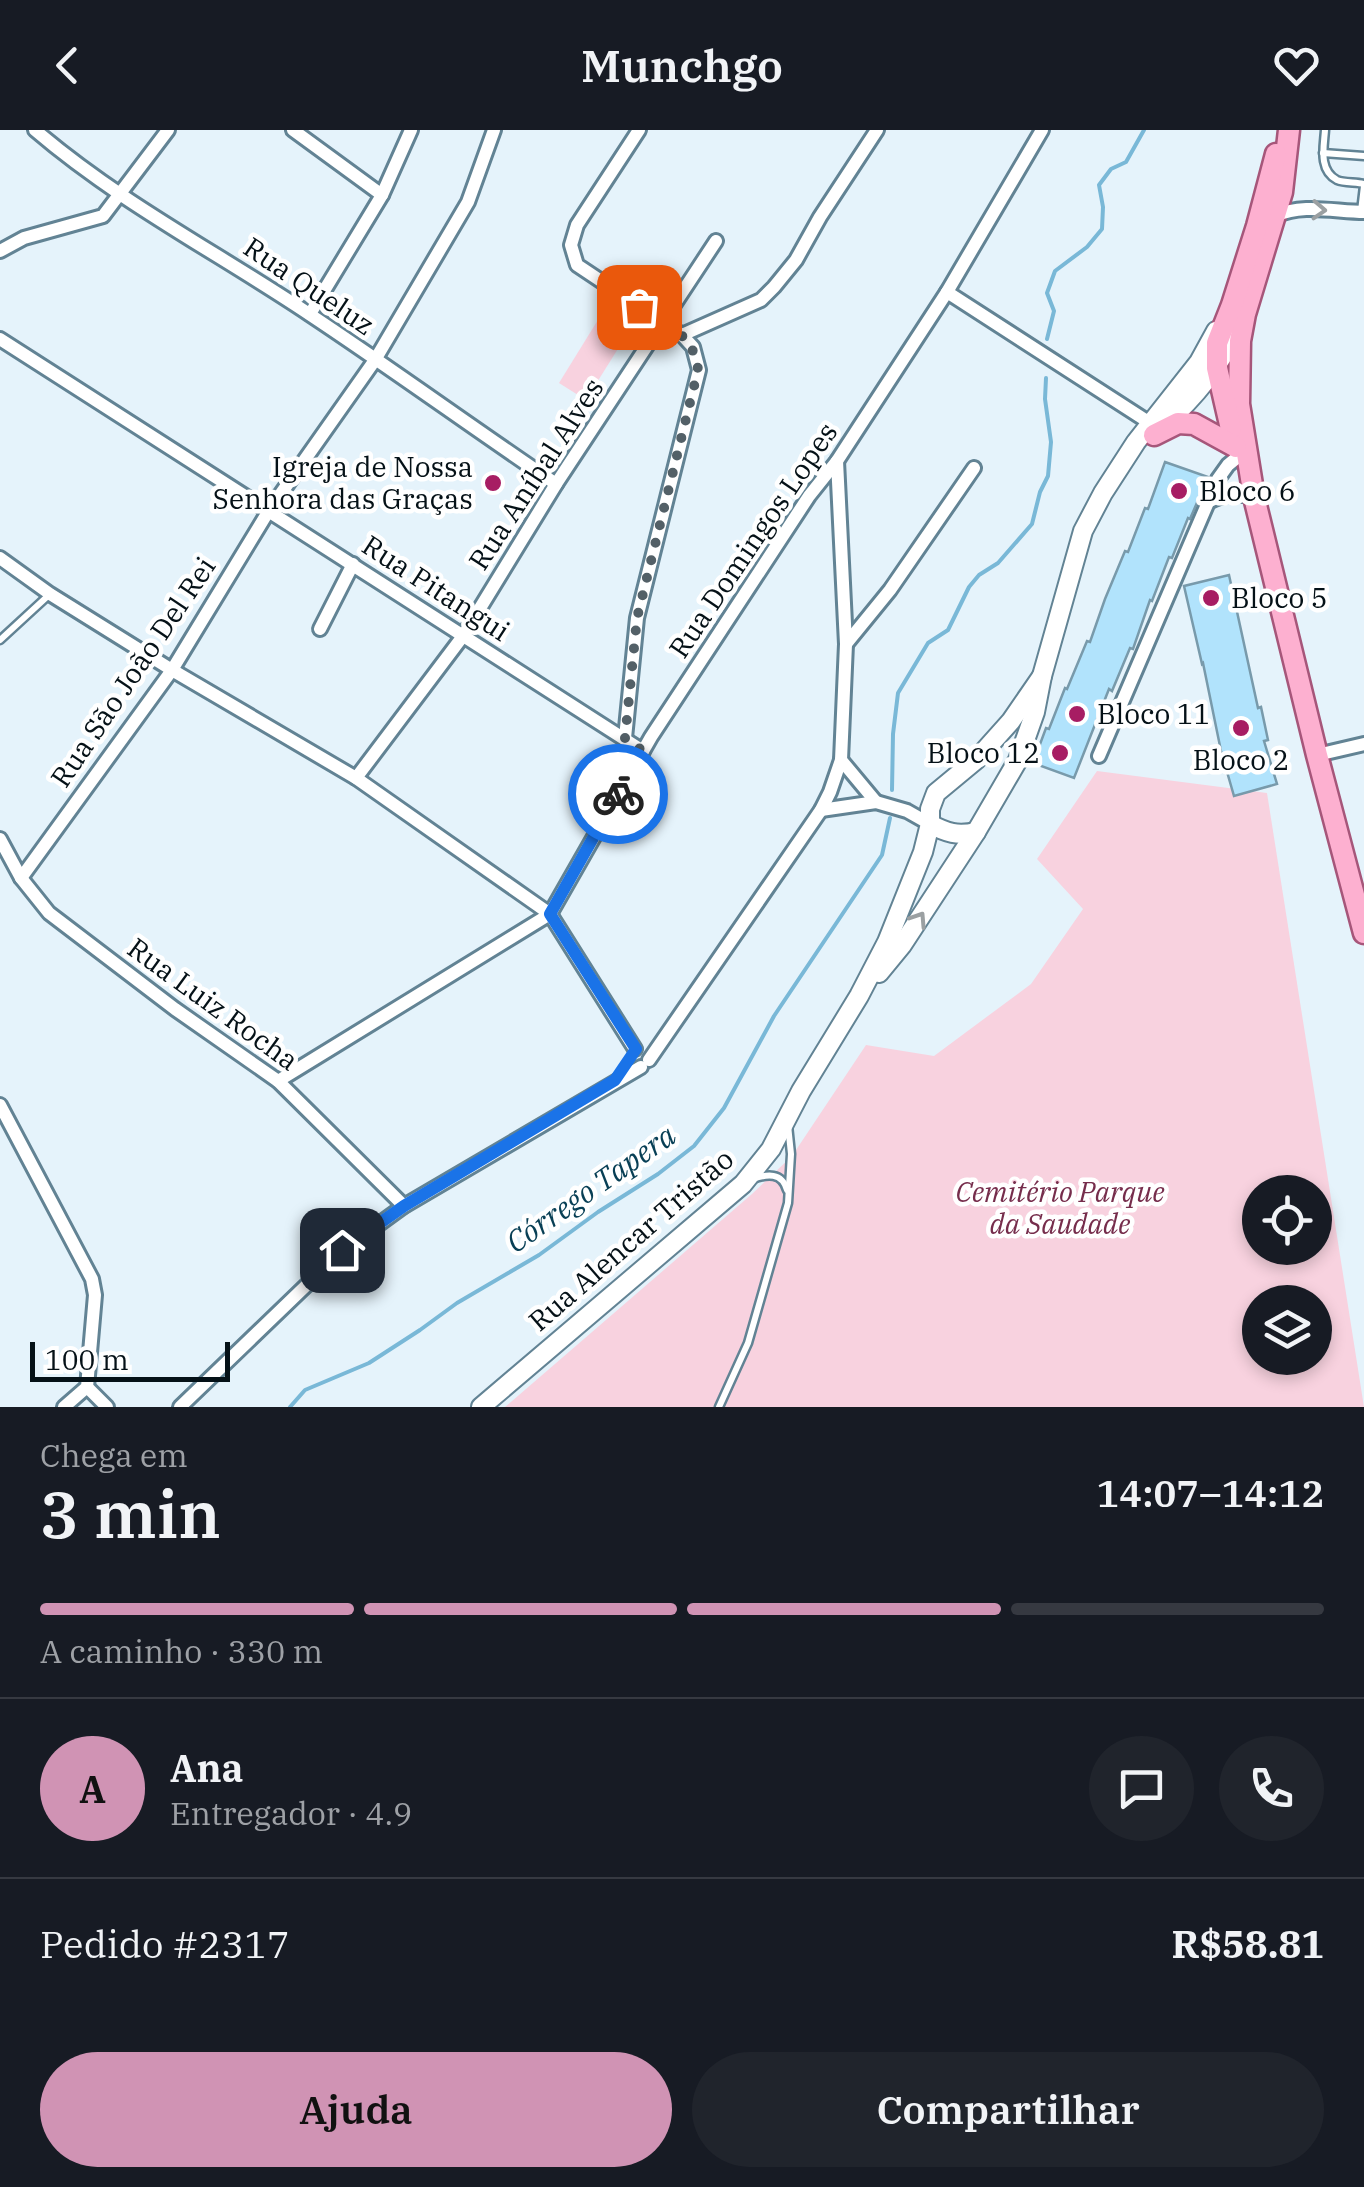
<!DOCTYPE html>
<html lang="pt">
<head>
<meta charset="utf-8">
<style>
  body { margin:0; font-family:"IBM Plex Serif",serif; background:#20242c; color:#f1f3f6; height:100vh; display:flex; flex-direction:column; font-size:38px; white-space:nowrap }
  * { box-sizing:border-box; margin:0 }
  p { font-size:32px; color:#9ea1a6 }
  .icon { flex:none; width:55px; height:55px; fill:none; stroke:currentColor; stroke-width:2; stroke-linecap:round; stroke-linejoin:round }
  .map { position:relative; height:1277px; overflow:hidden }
  .sheet { display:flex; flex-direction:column; background:#171b24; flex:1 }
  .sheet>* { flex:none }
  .fabs { position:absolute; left:1242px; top:1045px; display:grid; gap:20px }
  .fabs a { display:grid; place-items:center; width:90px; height:90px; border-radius:50%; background:#171b24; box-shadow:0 5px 15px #0003; font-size:50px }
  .scale { position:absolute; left:30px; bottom:25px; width:200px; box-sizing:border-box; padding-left:10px; border:5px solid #051117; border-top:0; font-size:28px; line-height:35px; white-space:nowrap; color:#051117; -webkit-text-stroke:8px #fff; paint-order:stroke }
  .pin { position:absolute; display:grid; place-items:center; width:85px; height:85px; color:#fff; margin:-42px; border-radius:20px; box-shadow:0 5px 15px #0006 }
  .courier { position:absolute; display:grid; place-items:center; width:100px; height:100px; margin:-50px; border:8px solid #1a73e8; border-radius:50%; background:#fff; color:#222; box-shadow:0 2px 12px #0007 }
  .headline em { font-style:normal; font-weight:600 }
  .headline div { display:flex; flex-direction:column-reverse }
  .headline { display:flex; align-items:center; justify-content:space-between; height:170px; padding:0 40px }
  h1 { font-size:65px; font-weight:600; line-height:75px }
  .bar { display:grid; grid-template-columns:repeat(4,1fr); gap:15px 10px; align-content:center; height:120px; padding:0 40px }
  .bar i { height:12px; border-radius:8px; background:#363941 }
  .bar .selected { background:#d093b4 }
  .bar p { grid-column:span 4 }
  .line { display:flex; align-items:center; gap:25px; padding:0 40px; border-top:2px solid #363941 }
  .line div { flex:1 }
  .round { display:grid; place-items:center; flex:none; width:105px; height:105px; border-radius:52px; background:#20242c }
  .button { display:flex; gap:20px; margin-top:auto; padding:20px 40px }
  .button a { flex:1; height:115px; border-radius:60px; background:#d093b4; color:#111; font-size:40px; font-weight:600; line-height:115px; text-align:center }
  .button a+a { background:#20242c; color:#f1f3f6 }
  header { display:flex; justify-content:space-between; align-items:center; height:130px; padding:0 40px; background:#171b24; font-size:45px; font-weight:600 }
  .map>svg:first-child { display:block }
  .green { fill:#f8d2df; fill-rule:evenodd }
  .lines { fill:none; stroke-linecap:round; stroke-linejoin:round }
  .stream { stroke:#79b8d7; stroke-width:4 }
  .building { fill:#b1e3fc; stroke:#789aab; stroke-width:2.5 }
  .service-casing { stroke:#628394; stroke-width:11 }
  .minor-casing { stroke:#628394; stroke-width:18 }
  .secondary-casing { stroke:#628394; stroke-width:22 }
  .primary-casing { stroke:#a6567a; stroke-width:25 }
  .service { stroke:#fff; stroke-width:6 }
  .minor { stroke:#fff; stroke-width:12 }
  .secondary { stroke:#fff; stroke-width:18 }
  .primary { stroke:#fdb0d0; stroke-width:20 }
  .oneway { stroke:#9ba0a2 }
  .done { stroke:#536067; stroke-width:10; stroke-dasharray:0 18 }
  .route { stroke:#1a73e8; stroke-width:12 }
  .poi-dot { fill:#a71d63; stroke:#fff; stroke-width:4 }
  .labels { text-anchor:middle; stroke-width:9; stroke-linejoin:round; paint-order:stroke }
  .street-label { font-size:28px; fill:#051117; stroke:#fff }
  .poi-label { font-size:28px; fill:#051117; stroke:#fff; text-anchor:start }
  .park-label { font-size:28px; font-style:italic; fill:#762d4c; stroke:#fff }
  .water-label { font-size:30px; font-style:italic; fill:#083f55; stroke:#fff }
</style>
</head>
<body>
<header><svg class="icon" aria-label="back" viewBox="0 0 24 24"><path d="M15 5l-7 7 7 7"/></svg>Munchgo<svg class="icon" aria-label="heart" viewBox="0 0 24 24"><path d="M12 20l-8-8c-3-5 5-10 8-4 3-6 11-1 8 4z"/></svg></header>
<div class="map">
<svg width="1364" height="1277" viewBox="0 0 1364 1277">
  <rect width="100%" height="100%" fill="#e5f3fb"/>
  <!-- green -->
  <g class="green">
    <path d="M601,185L629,201L586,270L559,253Z"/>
    <path d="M1097,641L1267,663L1364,1277H505L752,1064L792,1026L866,915L934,926L1031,854L1083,779L1037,729ZM1260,1062H1315V1118H1260ZM1260,1172H1315V1228H1260Z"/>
  </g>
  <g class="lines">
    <!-- stream -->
    <g class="stream">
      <path d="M1047,209L1054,181L1047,163L1055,141L1087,117L1102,99L1103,77L1099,55L1111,39L1126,32L1144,0"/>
      <path d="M892,660L893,604L898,563L928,513L948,500L969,457L979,445L998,433L1032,394L1040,362L1048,346L1051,312L1045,269L1046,248"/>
      <path d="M290,1277L305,1260L369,1233L420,1200L457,1173L539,1125L598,1082L658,1044L694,1016L724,978L774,886L882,725L890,688"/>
    </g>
  </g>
  <!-- building -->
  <g class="building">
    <path d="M1165,332L1208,347L1190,389L1188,388L1172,428L1169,427L1152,471L1150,470L1133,519L1130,518L1112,561L1109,559L1074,648L1033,633L1046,598L1049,599L1065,558L1067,559L1087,511L1090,512L1105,469L1125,421L1128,422L1145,378L1148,379Z"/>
    <path d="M1229,445L1258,578L1261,577L1268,610L1264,611L1277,654L1234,666L1221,621L1203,533L1202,534L1184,456Z"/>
  </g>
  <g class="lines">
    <!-- service casing -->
    <g class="service-casing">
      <g id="service">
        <path d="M1325,0C1324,16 1318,40 1337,50C1344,53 1357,52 1364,54"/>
        <path d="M1323,23L1364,26"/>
        <path d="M1361,81L1364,56"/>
        <path d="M0,510L50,464"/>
        <path d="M753,1049C767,1044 782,1042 787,1060"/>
        <path d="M719,1277L748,1213L788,1073L791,1024L788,995"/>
      </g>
    </g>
    <!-- minor casing -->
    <g class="minor-casing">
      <g id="minor">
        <path d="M35,0C119,72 218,123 309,184C392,239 473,298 556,354"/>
        <path d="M293,0L382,65"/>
        <path d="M1276,86C1302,73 1336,82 1364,82"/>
        <path d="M0,121L24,108L103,86L168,0"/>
        <path d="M947,162L1150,293"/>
        <path d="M310,184L382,65L411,0"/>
        <path d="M682,205L761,170L774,157L796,130L820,87L877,0"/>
        <path d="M0,209L643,621"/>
        <path d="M1208,372C1226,363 1236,363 1254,367"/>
        <path d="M0,428L50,464L172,540L356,648L550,784L635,919"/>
        <path d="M320,499L353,434"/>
        <path d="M846,514L890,460L974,338"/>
        <path d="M625,608L637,488L699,240L693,217L682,205L577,135L571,115L577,95L639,0"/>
        <path d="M1317,625L1364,614"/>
        <path d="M1099,626L1218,349L1228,335L1239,326"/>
        <path d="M841,630L876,672"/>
        <path d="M356,648L463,506L556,354L716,111"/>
        <path d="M821,680L876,672L907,681L930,694"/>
        <path d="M0,709L21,748L49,783L175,879L278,951L404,1076"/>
        <path d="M21,748L172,540L268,382L375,230L468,72L494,0"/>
        <path d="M649,930L821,680L830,662L841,630L846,514L837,331"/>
        <path d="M278,951L550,784L651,607L809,366L837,331L947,162L1042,0"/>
        <path d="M0,975L92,1149L95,1165L87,1257L64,1277"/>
        <path d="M87,1257L107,1277"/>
        <path d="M180,1277L342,1121L404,1076L641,937"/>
      </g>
    </g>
    <!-- secondary casing -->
    <g class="secondary-casing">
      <g id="secondary">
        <path d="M1162,297C1196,266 1219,238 1239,196"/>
        <path d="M930,694C947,703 957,706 976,702"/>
        <path d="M879,843L902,815L976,702L1018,630L1035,582L1042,546L1083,401L1103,363L1136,312L1199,232L1216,201"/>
        <path d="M481,1277L743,1054L771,1019L801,961L859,866L887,812L923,722L930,694V679L936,663L977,629L1011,591L1042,546"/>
      </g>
    </g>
    <!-- primary casing -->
    <g class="primary-casing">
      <g id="primary">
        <path d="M1289,0L1282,62L1245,184L1240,211L1239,274L1254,367L1317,625L1364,803"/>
        <path d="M1231,299L1217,238V213L1232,175L1257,96L1276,24"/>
        <path d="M1154,305L1178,293L1194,294L1236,317"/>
      </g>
    </g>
    <!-- service -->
    <use href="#service" class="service"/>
    <!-- minor -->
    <use href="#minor" class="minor"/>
    <!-- secondary -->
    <use href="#secondary" class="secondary"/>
    <!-- primary -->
    <use href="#primary" class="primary"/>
  </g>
  <!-- one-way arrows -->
  <defs><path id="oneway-chevron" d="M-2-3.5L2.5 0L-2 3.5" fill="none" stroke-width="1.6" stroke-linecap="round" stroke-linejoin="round" transform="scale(2.5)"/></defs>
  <g class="oneway">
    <use href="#oneway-chevron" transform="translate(1319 80) rotate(3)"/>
    <use href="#oneway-chevron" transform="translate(919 789) rotate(-57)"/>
  </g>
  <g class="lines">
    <!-- done -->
    <path class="done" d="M618,664L643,621L625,608L637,488L698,240C694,204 667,195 639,177"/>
    <!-- route -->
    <path class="route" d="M342,1120L404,1076L615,950L636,919L550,784L618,664"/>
  </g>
  <!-- markers -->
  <g class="poi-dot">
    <circle cx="493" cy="353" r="10"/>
    <circle cx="1179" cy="361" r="10"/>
    <circle cx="1211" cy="468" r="10"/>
    <circle cx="1077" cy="584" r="10"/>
    <circle cx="1241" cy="598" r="10"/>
    <circle cx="1060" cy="623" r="10"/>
  </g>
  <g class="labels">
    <!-- street labels -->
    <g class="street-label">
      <text transform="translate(309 156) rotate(34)" y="10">Rua Queluz</text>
      <text transform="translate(536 344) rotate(-57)" y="10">Rua Aníbal Alves</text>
      <text transform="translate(753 410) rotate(-56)" y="10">Rua Domingos Lopes</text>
      <text transform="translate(436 458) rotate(33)" y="10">Rua Pitangui</text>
      <text transform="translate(133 542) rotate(-56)" y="10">Rua São João Del Rei</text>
      <text transform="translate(213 874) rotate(36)" y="10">Rua Luiz Rocha</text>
      <text transform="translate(631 1110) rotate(-41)" y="10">Rua Alencar Tristão</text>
    </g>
    <!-- poi labels -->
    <g class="poi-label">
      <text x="473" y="347" text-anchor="end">Igreja de Nossa<tspan x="473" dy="32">Senhora das Graças</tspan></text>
      <text x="1199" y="371">Bloco 6</text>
      <text x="1231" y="478">Bloco 5</text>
      <text x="1097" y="594">Bloco 11</text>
      <text x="1040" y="633" text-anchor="end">Bloco 12</text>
      <text x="1241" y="640" text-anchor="middle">Bloco 2</text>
    </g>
    <!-- park labels -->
    <g class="park-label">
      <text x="1060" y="1072">Cemitério Parque<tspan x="1060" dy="32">da Saudade</tspan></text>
    </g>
    <!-- water labels -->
    <g class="water-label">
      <text transform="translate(591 1059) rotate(-35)" y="10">Córrego Tapera</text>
    </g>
  </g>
</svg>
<div class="fabs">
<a><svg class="icon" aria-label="locate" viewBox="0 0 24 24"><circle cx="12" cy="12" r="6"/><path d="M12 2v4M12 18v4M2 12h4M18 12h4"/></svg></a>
<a><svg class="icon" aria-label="layers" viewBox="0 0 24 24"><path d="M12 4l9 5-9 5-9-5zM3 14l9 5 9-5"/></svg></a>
</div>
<div class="scale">100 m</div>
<div class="pin" style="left:639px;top:177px;background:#ea580c"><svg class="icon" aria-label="bag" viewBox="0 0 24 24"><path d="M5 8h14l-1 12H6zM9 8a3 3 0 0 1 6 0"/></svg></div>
<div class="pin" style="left:342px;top:1120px;background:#1f2937"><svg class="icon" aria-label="home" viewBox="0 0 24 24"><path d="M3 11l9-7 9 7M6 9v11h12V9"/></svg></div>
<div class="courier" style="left:618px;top:664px"><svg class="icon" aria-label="bike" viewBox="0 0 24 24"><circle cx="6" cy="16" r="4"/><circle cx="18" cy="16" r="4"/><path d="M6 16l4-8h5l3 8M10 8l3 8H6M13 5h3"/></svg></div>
</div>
<section class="sheet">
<div class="headline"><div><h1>3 min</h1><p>Chega em</p></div><em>14:07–14:12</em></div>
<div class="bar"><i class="selected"></i><i class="selected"></i><i class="selected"></i><i></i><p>A caminho · 330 m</p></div>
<div class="line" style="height:180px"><b class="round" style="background:#d093b4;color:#111">A</b><div><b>Ana</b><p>Entregador · 4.9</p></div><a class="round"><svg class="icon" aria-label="chat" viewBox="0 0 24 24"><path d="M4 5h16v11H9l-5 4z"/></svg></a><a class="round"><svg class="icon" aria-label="phone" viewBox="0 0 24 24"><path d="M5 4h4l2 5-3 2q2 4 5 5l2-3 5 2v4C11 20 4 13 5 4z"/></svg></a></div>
<div class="line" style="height:130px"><div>Pedido #2317</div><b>R$58.81</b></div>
<div class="button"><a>Ajuda</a><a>Compartilhar</a></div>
</section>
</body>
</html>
